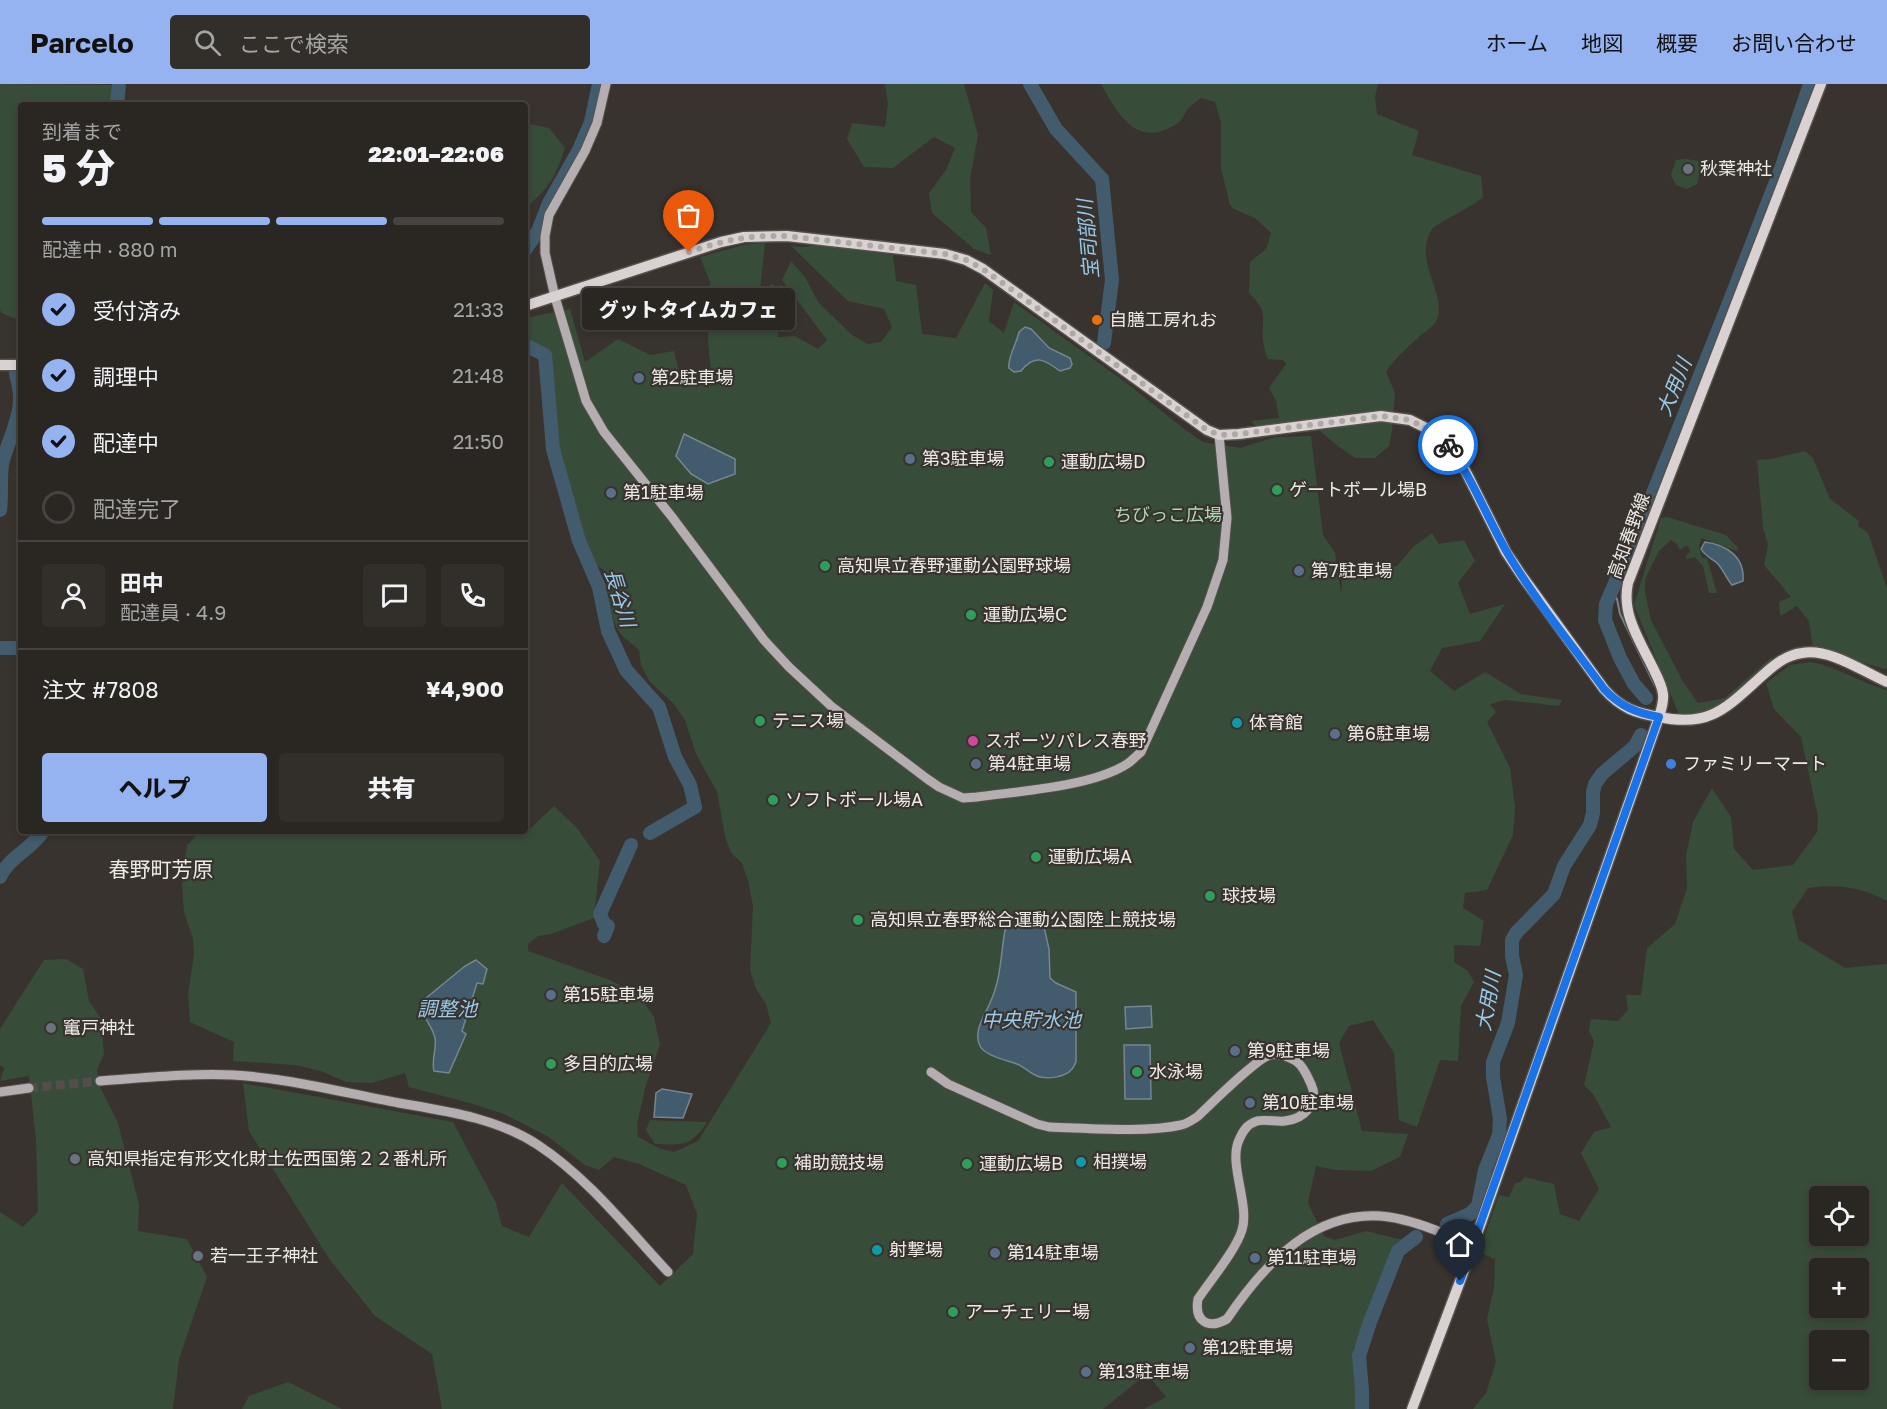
<!DOCTYPE html>
<html lang="ja">
<head>
<meta charset="utf-8">
<style>
  body { margin:0; font-family:"Golos Text","Noto Sans JP",sans-serif; background:#322e2a; color:#f1f3f6; height:100vh; display:flex; flex-direction:column; font-size:22px; white-space:nowrap }
  * { box-sizing:border-box; margin:0 }
  p { font-size:20px; color:#a5a5a5 }
  .icon { flex:none; width:33px; height:33px; fill:none; stroke:currentColor; stroke-width:2; stroke-linecap:round; stroke-linejoin:round }
  .map { position:relative; flex:1; overflow:hidden }
  .details { position:absolute; left:18px; top:18px; width:510px; height:732px; display:flex; flex-direction:column; background:#2a2622; border-radius:6px; box-shadow:0 3px 9px #0003,0 0 0 2px #464340 }
  .details>* { flex:none }
  .controls { position:absolute; left:1809px; top:1102px; display:grid; gap:12px }
  .controls a { display:grid; place-items:center; width:60px; height:60px; border-radius:6px; background:#2a2622; box-shadow:0 3px 9px #0003,0 0 0 2px #464340; font-size:30px }
  .pin { position:absolute; display:grid; place-items:center; width:51px; height:51px; color:#fff; margin:-62px -26px; border-radius:50% 50% 50% 0; rotate:-45deg; box-shadow:0 0 6px #0007 }
  .pin .icon { rotate:45deg }
  .courier { position:absolute; display:grid; place-items:center; width:60px; height:60px; margin:-30px; border:4px solid #1a73e8; border-radius:50%; background:#fff; color:#222; box-shadow:0 2px 8px #0007 }
  .bubble { position:absolute; height:42px; border-radius:6px; background:#2a2622; box-shadow:0 3px 9px #0003,0 0 0 2px #464340; font-size:20px; font-weight:800; line-height:42px; text-align:center }
  .head em { font-style:normal; font-weight:800 }
  .head div { display:flex; flex-direction:column-reverse }
  .head { display:flex; align-items:center; justify-content:space-between; height:102px; padding:0 24px }
  h1 { font-size:39px; font-weight:800; line-height:45px }
  .bar { display:grid; grid-template-columns:repeat(4,1fr); gap:9px 6px; align-content:center; height:72px; padding:0 24px }
  .bar i { height:8px; border-radius:4px; background:#464340 }
  .bar .on { background:#95b2f1 }
  .bar p { grid-column:span 4 }
  .line { display:flex; align-items:center; gap:15px; padding:0 24px; border-top:2px solid #464340 }
  .line div { flex:1 }
  .round { display:grid; place-items:center; flex:none; width:63px; height:63px; border-radius:6px; background:#322e2a }
  ol { padding:0 24px; list-style:none }
  li { display:flex; align-items:center; gap:18px; height:66px }
  li p { margin-inline-start:auto }
  li .icon { padding:6px; border-radius:50%; background:#95b2f1; color:#111; stroke-width:4 }
  li:last-child { color:#a5a5a5 }
  li i { width:33px; height:33px; border:3px solid #464340; border-radius:50% }
  .primary-button { display:flex; gap:12px; margin-top:auto; padding:12px 24px }
  .primary-button a { flex:1; height:69px; border-radius:6px; background:#95b2f1; color:#111; font-size:24px; font-weight:800; line-height:69px; text-align:center }
  .primary-button a+a { background:#322e2a; color:#f1f3f6 }
  header { display:flex; align-items:center; gap:36px; box-sizing:border-box; height:84px; padding:0 30px; background:#95b2f1; color:#111 }
  header strong { font-size:28px }
  nav { display:flex; gap:33px; margin-inline-start:auto; font-size:21px }
  .search { width:420px; height:54px; background:#322e2a; display:flex; align-items:center; gap:15px; box-sizing:border-box; padding:0 21px; border-radius:6px; color:#a5a5a5; font-size:22px }
  .map>svg:first-child { display:block }
  .green { fill:#384c3a; fill-rule:evenodd }
  .water { fill:#435c6d; stroke:#768691; stroke-width:1.5 }
  .lines { fill:none; stroke-linecap:round; stroke-linejoin:round }
  .stream { stroke:#768691; stroke-width:2 }
  .river { stroke:#435c6d; stroke-width:14 }
  .secondary-tunnel { stroke:#534e49; stroke-width:9; stroke-dasharray:9 4.5; stroke-linecap:butt }
  .secondary-casing { stroke:#55504b; stroke-width:11 }
  .primary-casing { stroke:#55504b; stroke-width:13 }
  .secondary { stroke:#b5aeb0; stroke-width:9 }
  .primary { stroke:#d9d1d2; stroke-width:10 }
  .done { stroke:#ada9a5; stroke-width:6; stroke-dasharray:0 10.8 }
  .route { stroke:#1a73e8; stroke-width:8 }
  .worship-dot { fill:#6b7280; stroke:#38332e; stroke-width:2 }
  .food-dot { fill:#e8710a; stroke:#38332e; stroke-width:2 }
  .service-dot { fill:#5c6f8a; stroke:#38332e; stroke-width:2 }
  .leisure-dot { fill:#2e9e5b; stroke:#38332e; stroke-width:2 }
  .culture-dot { fill:#0f9aa8; stroke:#38332e; stroke-width:2 }
  .hotel-dot { fill:#d1479c; stroke:#38332e; stroke-width:2 }
  .shop-dot { fill:#3f7fe0; stroke:#38332e; stroke-width:2 }
  .labels { text-anchor:middle; stroke-width:4.5; stroke-linejoin:round; paint-order:stroke }
  .poi-label { font-size:18px; fill:#ece9e5; stroke:#38332e; text-anchor:start }
  .park-label { font-size:18px; fill:#aed9b2; stroke:#38332e }
  .street-label { font-size:18px; fill:#ece9e5; stroke:#38332e }
  .water-label { font-size:20px; font-style:italic; fill:#96c9ea; stroke:#38332e }
  .quarter-label { font-size:21px; fill:#ece9e5; stroke:#38332e }
</style>
</head>
<body>
<header>
<strong>Parcelo</strong>
<div class="search"><svg class="icon" aria-label="search" viewBox="0 0 24 24"><circle cx="10" cy="10" r="6"/><path d="M15 15l6 6"/></svg>ここで検索</div>
<nav><a>ホーム</a><a>地図</a><a>概要</a><a>お問い合わせ</a></nav>
</header>
<div class="map">
<svg width="1887" height="1325" viewBox="0 0 1887 1325">
  <rect width="100%" height="100%" fill="#38332e"/>
  <!-- green -->
  <g class="green">
    <path d="M0,0L119,1V21H21V237L1,229L0,225Z"/>
    <path d="M885,0H964L978,51L970,95L971,128L986,144L991,171L974,165L932,129L929,109L946,86L955,64L934,53L893,84L864,83L847,55L852,39L885,43L888,20Z"/>
    <path d="M1101,0H1378L1375,13L1377,30L1419,47L1412,71L1481,92L1483,113C1472,123 1437,139 1432,145C1411,178 1451,213 1435,239C1432,243 1425,248 1421,251C1408,263 1396,273 1386,288L1395,309L1392,347L1389,362L1375,374H1355L1338,362L1307,336L1258,344L1251,337L1279,334L1276,317L1269,304L1286,280L1283,276L1268,275C1266,270 1264,263 1263,257C1261,232 1270,230 1249,209L1250,178L1266,165L1271,149L1255,134L1234,125L1230,121L1221,85V38L1215,18L1201,14C1196,18 1190,22 1187,26C1184,31 1183,35 1179,38C1138,67 1119,32 1101,0Z"/>
    <path d="M525,39L549,44L565,64C555,94 549,104 525,124Z"/>
    <path d="M1686,75L1698,77L1700,87L1697,100L1687,105L1676,101L1671,91L1676,76Z"/>
    <path d="M765,159L760,206L773,200L783,209L788,224L779,238L778,253L795,252L818,265L827,256L782,196L791,177L805,193L818,218L852,251L868,260L881,258L892,243L884,225L848,217L791,162L804,163L821,161L893,171L896,197L916,201L922,250L956,254L985,199L993,206L989,237L1004,249L1014,218L1128,300L1184,345L1203,358L1240,364L1275,353L1311,352L1323,451L1335,469L1341,509L1344,477L1385,485L1397,482L1413,463L1432,449L1439,460L1464,456L1475,477L1458,499L1470,530L1505,520L1480,557L1442,564L1430,587L1454,607L1485,588L1521,610L1562,616L1559,622L1505,616L1490,620L1496,628L1487,638L1510,684L1515,723L1513,751L1487,806L1465,809L1463,824L1484,837L1480,862L1454,861V878L1468,887L1474,898L1461,922L1458,977L1440,976L1417,1043L1399,1036L1394,969L1373,936L1349,942L1339,959L1362,1047L1408,1050L1400,1073L1371,1087L1336,1086L1316,1082L1308,1119L1324,1152L1335,1156L1366,1147L1403,1156L1388,1182L1372,1228L1353,1265L1357,1325H1144L1166,1313L1147,1290L1103,1325H442L432,1270L375,1232L330,1176L249,1047L243,999L453,1038L496,1119L502,1142L529,1153L562,1099L660,1202L693,1170L697,1130L686,1101L639,1080L614,1073L599,1086L585,1081L547,1052L504,1030L473,1020L409,1003L405,989L372,999L346,998L321,987L295,981L233,977L234,958L190,938L188,910L194,871L193,855L184,828L182,801L187,761L201,747H510L522,752L554,722L577,744L600,777L594,834L551,850L538,852L528,860V867L610,896L639,911L654,933L660,961L646,1001L637,1040L638,1053L661,1065L674,1068L698,1057L771,939L766,920L756,905L750,886L753,822L748,797L742,779L731,769L725,752L717,708L696,670L685,636L673,619L650,598L641,581L639,566C634,561 626,556 621,550C609,536 609,505 604,486L588,476L557,364L549,268L525,255V234L570,225L585,278L618,255L650,271L674,267L683,304L712,295L708,259L710,198L700,173L744,161Z"/>
    <path d="M1805,367L1813,374L1830,415L1859,437L1858,442L1868,449L1887,504V584L1885,585L1813,564L1809,537L1797,522L1780,532L1779,518L1791,513L1764,481L1768,461L1763,443L1757,376L1771,375Z"/>
    <path d="M1667,433L1726,451L1738,464L1737,467L1701,454L1699,463L1702,474H1707L1717,509H1709L1703,482L1695,473L1687,475L1686,472L1690,468L1688,462H1685L1680,466L1677,460L1671,456L1659,467L1645,495V507L1651,536L1682,596L1698,619L1725,614L1772,573L1774,578L1732,616L1701,631L1680,633L1634,521L1661,434Z"/>
    <path d="M1811,578C1838,583 1861,599 1887,606V817C1861,803 1837,800 1808,804L1792,828L1799,856L1845,884L1887,880V1325H1473L1486,1309L1496,1278L1487,1235L1494,1204L1495,1175L1479,1168L1499,1111L1509,1113L1515,1099L1520,1098L1525,1093L1554,1100L1560,1130L1579,1137L1599,1105L1581,1069L1594,1048L1611,1043L1593,1010L1584,1001L1594,957L1589,947L1591,935L1618,937L1628,926L1626,911H1641L1647,864L1675,840L1687,804L1686,771L1693,738L1712,704L1731,733L1734,765L1753,786L1793,781L1817,748L1818,733L1801,653L1774,625L1766,599L1790,581ZM1820,1113H1858V1152H1820ZM1820,1185H1858V1224H1820ZM1820,1257H1858V1296H1820Z"/>
    <path d="M66,875L83,885L89,917L101,935L104,970L97,986L100,1003L118,1039L139,1121L138,1147L187,1155L207,1193L179,1275L173,1325H0V1128L23,1143L38,1128L36,1056L29,992L0,997L4,984L0,981V945L44,876Z"/>
    <path d="M650,1036L707,1038C691,1063 682,1061 655,1060L646,1046Z"/>
    <path d="M288,1298L342,1325H242L249,1312Z"/>
  </g>
  <!-- water -->
  <g class="water">
    <path d="M1025,243L1031,245L1049,264L1070,274L1072,280L1070,284L1060,287C1045,276 1035,269 1021,287L1014,288L1009,284C1007,274 1017,259 1019,248Z"/>
    <path d="M684,350L735,375V390L708,400L691,390L676,372Z"/>
    <path d="M1705,458C1727,461 1745,473 1743,497L1732,501C1726,494 1723,485 1717,479C1711,474 1705,472 1701,465Z"/>
    <path d="M1043,838L1049,865L1050,894L1056,899L1076,908V978C1074,981 1074,984 1071,986C1065,993 1049,995 1040,993C1031,991 1025,983 1017,980C1007,976 985,972 980,962C972,946 987,929 992,914C1001,893 1001,868 1005,846L1008,843Z"/>
    <path d="M476,876L487,885L483,900L477,899L462,947L466,950L449,989L434,987C431,976 437,965 435,954C432,941 421,932 420,919L465,882Z"/>
    <path d="M1151,922L1152,943L1126,945L1125,923Z"/>
    <path d="M1124,961H1150L1151,1015H1125Z"/>
    <path d="M662,1005L692,1010L683,1034L654,1033L656,1009Z"/>
  </g>
  <g class="lines">
    <!-- stream -->
    <path class="stream" d="M1611,509L1617,515L1620,530L1655,602"/>
    <!-- river -->
    <g class="river">
      <path d="M1030,0L1056,45L1102,95L1112,196L1104,259"/>
      <path d="M117,21L119,0"/>
      <path d="M525,166L538,147L549,119L579,66L591,38L599,0"/>
      <path d="M525,261L545,271L553,365L579,457L599,503L608,547L626,586L659,623L675,673L690,701L695,723L650,749"/>
      <path d="M0,426C2,411 0,395 2,380C7,359 19,339 20,317C21,308 18,299 16,290"/>
      <path d="M0,564H21"/>
      <path d="M1646,614L1634,600L1620,574L1605,536L1606,520L1643,434L1727,224L1782,82L1810,0"/>
      <path d="M0,793C9,773 32,765 43,747"/>
      <path d="M604,852L608,842L604,840L600,830L631,761"/>
      <path d="M1447,1140L1470,1130L1478,1122L1485,1086L1499,1051L1500,1035L1493,993V978L1508,939L1516,891L1512,872V856L1516,849L1554,810L1564,782L1590,741L1593,729V708L1595,700L1602,690L1635,662L1641,651"/>
      <path d="M1362,1325V1306L1359,1272L1370,1238L1398,1167L1416,1153"/>
    </g>
    <!-- secondary-tunnel -->
    <path class="secondary-tunnel" d="M29,1004L100,997"/>
    <!-- secondary casing -->
    <g class="secondary-casing">
      <g id="secondary">
        <path d="M606,0L597,39L585,67L549,131L545,152V169L555,213L586,317L604,348L672,433L764,556L789,583L831,622L926,694L939,703L963,714L977,713C1019,707 1091,703 1127,680C1132,677 1136,672 1141,668L1207,523L1223,476L1227,434L1219,351"/>
        <path d="M931,988L948,1000L1037,1040L1049,1043C1087,1044 1144,1049 1181,1041C1187,1040 1192,1036 1197,1033C1211,1020 1256,975 1270,971C1279,968 1289,973 1296,977C1302,981 1308,993 1311,1000C1320,1019 1304,1035 1285,1037C1276,1038 1266,1035 1257,1037C1247,1040 1243,1047 1239,1056C1228,1079 1250,1121 1242,1146C1236,1166 1210,1197 1198,1215C1194,1237 1208,1246 1227,1235C1264,1180 1316,1123 1389,1133C1417,1137 1446,1151 1473,1160"/>
        <path d="M100,997C144,994 189,989 233,991C289,994 344,1009 399,1019C446,1027 497,1034 538,1061C588,1094 627,1144 668,1188"/>
        <path d="M0,1008L29,1004"/>
      </g>
    </g>
    <!-- primary casing -->
    <g class="primary-casing">
      <g id="primary">
        <path d="M525,222L721,158L744,153L787,152L945,170L966,176L983,185L1207,346L1219,351L1239,350L1381,332L1410,336L1428,345L1447,360L1461,378L1506,468L1522,492L1604,605C1621,624 1635,629 1659,633C1711,644 1727,623 1763,591C1774,581 1786,571 1802,569C1830,564 1862,587 1887,598"/>
        <path d="M0,281H21"/>
        <path d="M1412,1325L1468,1176L1659,633C1661,626 1664,618 1663,610C1662,601 1657,592 1653,584C1640,557 1621,530 1628,499L1821,0"/>
      </g>
    </g>
    <!-- secondary -->
    <use href="#secondary" class="secondary"/>
    <!-- primary -->
    <use href="#primary" class="primary"/>
  </g>
  <g class="lines">
    <!-- done -->
    <path class="done" d="M689,168C725,156 748,151 787,152L945,170L966,176L983,185L1207,346L1219,351L1239,350L1381,332L1410,336L1428,345L1448,361"/>
    <!-- route -->
    <path class="route" d="M1448,361C1473,395 1487,434 1508,470C1536,517 1572,561 1604,605C1620,622 1636,629 1659,633L1460,1197"/>
  </g>
  <!-- markers -->
  <g class="worship-dot">
    <circle cx="1688" cy="85" r="6"/>
    <circle cx="51" cy="944" r="6"/>
    <circle cx="75" cy="1075" r="6"/>
    <circle cx="198" cy="1172" r="6"/>
  </g>
  <circle class="food-dot" cx="1097" cy="236" r="6"/>
  <g class="service-dot">
    <circle cx="639" cy="294" r="6"/>
    <circle cx="910" cy="375" r="6"/>
    <circle cx="611" cy="409" r="6"/>
    <circle cx="1299" cy="487" r="6"/>
    <circle cx="1335" cy="650" r="6"/>
    <circle cx="976" cy="680" r="6"/>
    <circle cx="551" cy="911" r="6"/>
    <circle cx="1235" cy="967" r="6"/>
    <circle cx="1250" cy="1019" r="6"/>
    <circle cx="995" cy="1169" r="6"/>
    <circle cx="1255" cy="1174" r="6"/>
    <circle cx="1190" cy="1264" r="6"/>
    <circle cx="1086" cy="1288" r="6"/>
  </g>
  <g class="leisure-dot">
    <circle cx="1049" cy="378" r="6"/>
    <circle cx="1277" cy="406" r="6"/>
    <circle cx="825" cy="482" r="6"/>
    <circle cx="971" cy="531" r="6"/>
    <circle cx="760" cy="637" r="6"/>
    <circle cx="773" cy="716" r="6"/>
    <circle cx="1036" cy="773" r="6"/>
    <circle cx="1210" cy="812" r="6"/>
    <circle cx="858" cy="836" r="6"/>
    <circle cx="551" cy="980" r="6"/>
    <circle cx="1137" cy="988" r="6"/>
    <circle cx="782" cy="1079" r="6"/>
    <circle cx="967" cy="1080" r="6"/>
    <circle cx="953" cy="1228" r="6"/>
  </g>
  <g class="culture-dot">
    <circle cx="1237" cy="639" r="6"/>
    <circle cx="1081" cy="1078" r="6"/>
    <circle cx="877" cy="1166" r="6"/>
  </g>
  <circle class="hotel-dot" cx="973" cy="657" r="6"/>
  <circle class="shop-dot" cx="1671" cy="680" r="6"/>
  <g class="labels">
    <!-- poi labels -->
    <g class="poi-label">
      <text x="1700" y="91">秋葉神社</text>
      <text x="1109" y="242">自膳工房れお</text>
      <text x="651" y="300">第2駐車場</text>
      <text x="922" y="381">第3駐車場</text>
      <text x="1061" y="384">運動広場D</text>
      <text x="1289" y="412">ゲートボール場B</text>
      <text x="623" y="415">第1駐車場</text>
      <text x="837" y="488">高知県立春野運動公園野球場</text>
      <text x="1311" y="493">第7駐車場</text>
      <text x="983" y="537">運動広場C</text>
      <text x="772" y="643">テニス場</text>
      <text x="1249" y="645">体育館</text>
      <text x="1347" y="656">第6駐車場</text>
      <text x="985" y="663">スポーツパレス春野</text>
      <text x="988" y="686">第4駐車場</text>
      <text x="1683" y="686">ファミリーマート</text>
      <text x="785" y="722">ソフトボール場A</text>
      <text x="1048" y="779">運動広場A</text>
      <text x="1222" y="818">球技場</text>
      <text x="870" y="842">高知県立春野総合運動公園陸上競技場</text>
      <text x="563" y="917">第15駐車場</text>
      <text x="63" y="950">竃戸神社</text>
      <text x="1247" y="973">第9駐車場</text>
      <text x="563" y="986">多目的広場</text>
      <text x="1149" y="994">水泳場</text>
      <text x="1262" y="1025">第10駐車場</text>
      <text x="87" y="1081">高知県指定有形文化財土佐西国第２２番札所</text>
      <text x="1093" y="1084">相撲場</text>
      <text x="794" y="1085">補助競技場</text>
      <text x="979" y="1086">運動広場B</text>
      <text x="889" y="1172">射撃場</text>
      <text x="1007" y="1175">第14駐車場</text>
      <text x="210" y="1178">若一王子神社</text>
      <text x="1267" y="1180">第11駐車場</text>
      <text x="965" y="1234">アーチェリー場</text>
      <text x="1202" y="1270">第12駐車場</text>
      <text x="1098" y="1294">第13駐車場</text>
    </g>
    <!-- park labels -->
    <g class="park-label">
      <text x="1168" y="437">ちびっこ広場</text>
    </g>
    <!-- street labels -->
    <g class="street-label">
      <text transform="translate(1629 452) rotate(-70)" y="6">高知春野線</text>
    </g>
    <!-- water labels -->
    <g class="water-label">
      <text transform="translate(1088 155) rotate(-95)" y="7">宝司部川</text>
      <text transform="translate(1674 303) rotate(-68)" y="7">大用川</text>
      <text transform="translate(620 514) rotate(73)" y="7">長谷川</text>
      <text transform="translate(1488 917) rotate(-80)" y="7">大用川</text>
      <text x="447" y="932">調整池</text>
      <text x="1031" y="943">中央貯水池</text>
    </g>
    <!-- quarter labels -->
    <g class="quarter-label">
      <text x="161" y="793">春野町芳原</text>
    </g>
  </g>
</svg>
<div class="controls">
<a><svg class="icon" aria-label="locate" viewBox="0 0 24 24"><circle cx="12" cy="12" r="6"/><path d="M12 2v4M12 18v4M2 12h4M18 12h4"/></svg></a>
<a>+</a>
<a>−</a>
</div>
<div class="pin" style="left:689px;top:168px;background:#ea580c"><svg class="icon" aria-label="bag" viewBox="0 0 24 24"><path d="M5 8h14l-1 12H6zM9 8a3 3 0 0 1 6 0"/></svg></div>
<div class="pin" style="left:1460px;top:1197px;background:#1f2937"><svg class="icon" aria-label="home" viewBox="0 0 24 24"><path d="M3 11l9-7 9 7M6 9v11h12V9"/></svg></div>
<div class="courier" style="left:1448px;top:361px"><svg class="icon" aria-label="bike" viewBox="0 0 24 24"><circle cx="6" cy="16" r="4"/><circle cx="18" cy="16" r="4"/><path d="M6 16l4-8h5l3 8M10 8l3 8H6M13 5h3"/></svg></div>
<div class="bubble" style="left:582px;top:204px;width:213px">グットタイムカフェ</div>
<section class="details">
<div class="head"><div><h1>5 分</h1><p>到着まで</p></div><em>22:01–22:06</em></div>
<div class="bar"><i class="on"></i><i class="on"></i><i class="on"></i><i></i><p>配達中 · 880 m</p></div>
<ol>
<li><svg class="icon" aria-label="check" viewBox="0 0 24 24"><path d="M5 12l5 5 9-10"/></svg>受付済み<p>21:33</p></li>
<li><svg class="icon" aria-label="check" viewBox="0 0 24 24"><path d="M5 12l5 5 9-10"/></svg>調理中<p>21:48</p></li>
<li><svg class="icon" aria-label="check" viewBox="0 0 24 24"><path d="M5 12l5 5 9-10"/></svg>配達中<p>21:50</p></li>
<li><i></i>配達完了</li>
</ol>
<div class="line" style="height:108px"><a class="round"><svg class="icon" aria-label="person" viewBox="0 0 24 24"><circle cx="12" cy="8" r="4"/><path d="M4 21q1-7 8-7t8 7"/></svg></a><div><b>田中</b><p>配達員 · 4.9</p></div><a class="round"><svg class="icon" aria-label="chat" viewBox="0 0 24 24"><path d="M4 5h16v11H9l-5 4z"/></svg></a><a class="round"><svg class="icon" aria-label="phone" viewBox="0 0 24 24"><path d="M5 4h4l2 5-3 2q2 4 5 5l2-3 5 2v4C11 20 4 13 5 4z"/></svg></a></div>
<div class="line" style="height:78px"><div>注文 #7808</div><b>¥4,900</b></div>
<div class="primary-button"><a>ヘルプ</a><a>共有</a></div>
</section>
</div>
</body>
</html>
